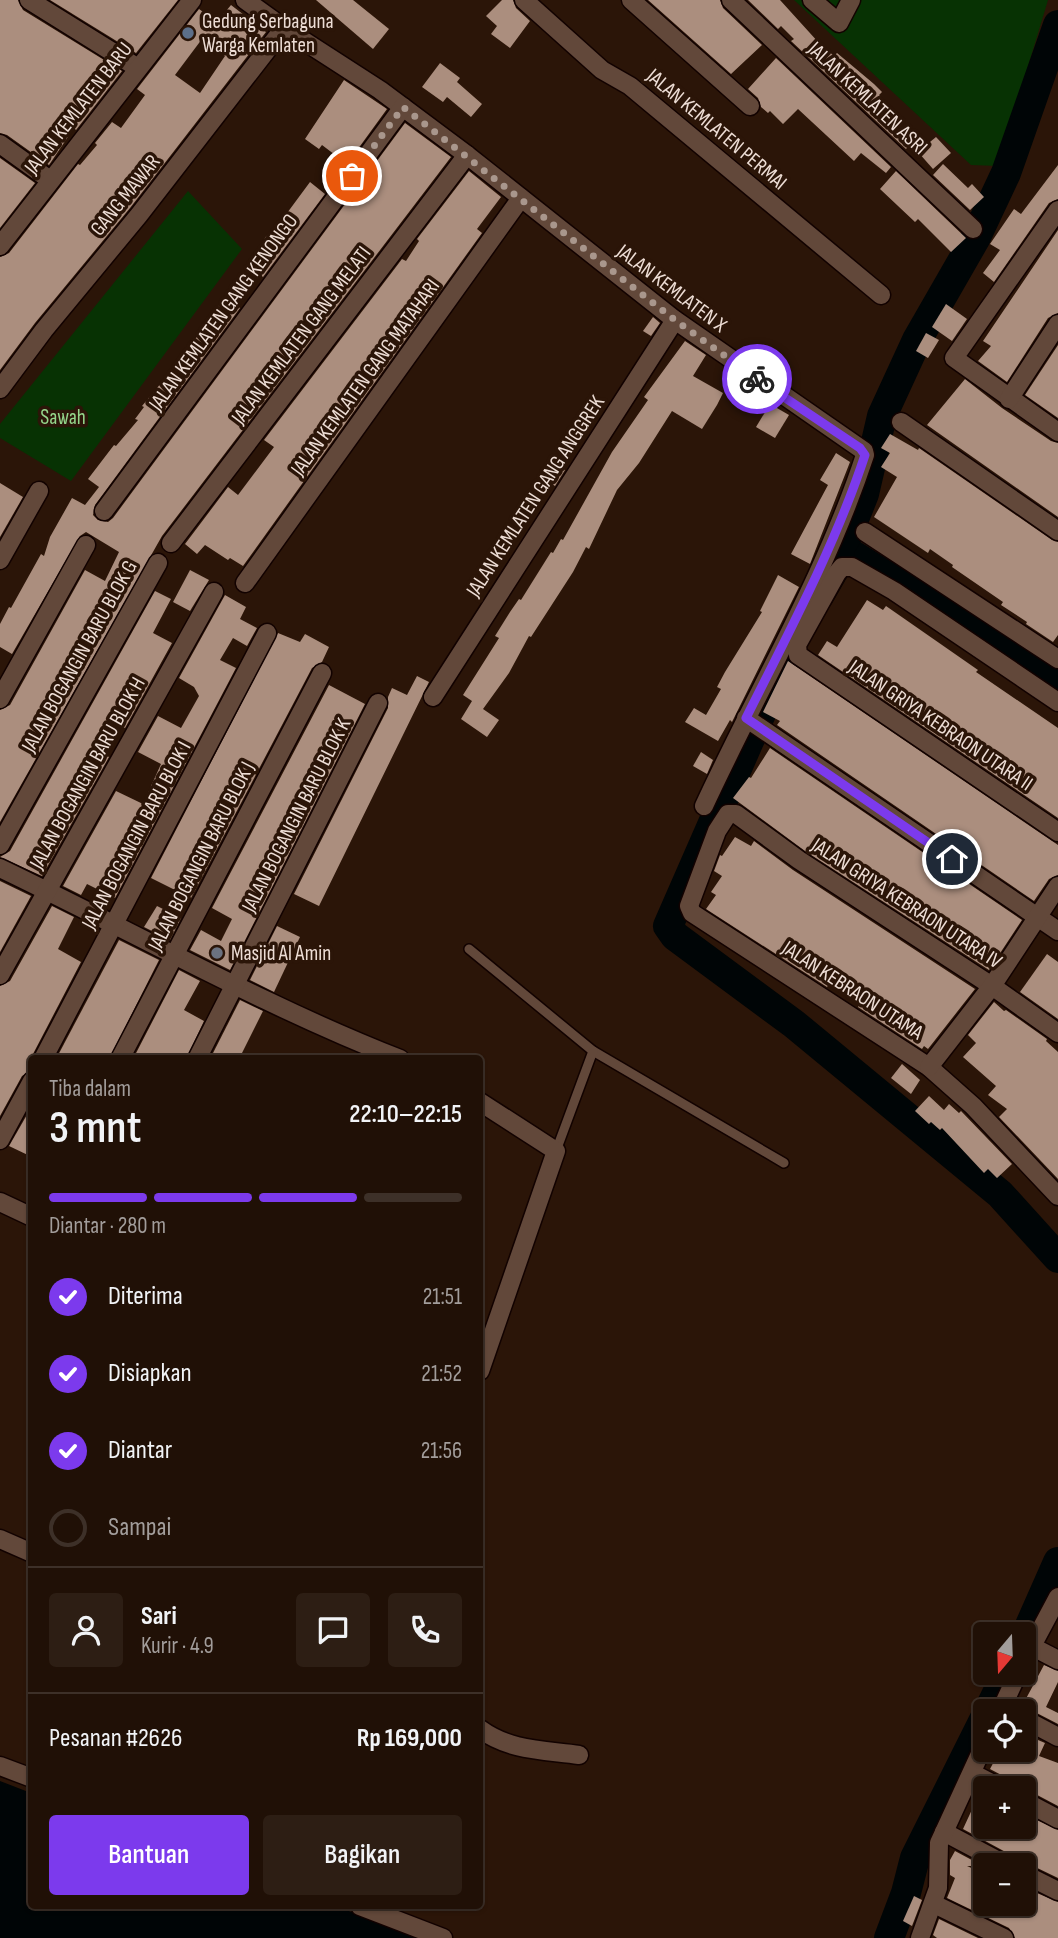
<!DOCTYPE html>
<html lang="id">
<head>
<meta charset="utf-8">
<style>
  body { margin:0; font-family:"Sofia Sans Condensed",sans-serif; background:#2d1e14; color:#f1f3f6; height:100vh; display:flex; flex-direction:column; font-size:26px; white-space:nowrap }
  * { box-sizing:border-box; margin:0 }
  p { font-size:23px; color:#a29d9b }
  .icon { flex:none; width:38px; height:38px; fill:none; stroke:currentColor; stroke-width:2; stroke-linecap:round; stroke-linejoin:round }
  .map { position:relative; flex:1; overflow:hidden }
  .details { position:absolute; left:28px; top:1055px; width:455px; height:854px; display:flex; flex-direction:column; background:#201006; border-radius:7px; box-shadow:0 2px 5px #0004,0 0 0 2px #3d3028 }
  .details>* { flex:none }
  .needle { width:46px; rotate:199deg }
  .fabs { position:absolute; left:973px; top:1622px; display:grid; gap:14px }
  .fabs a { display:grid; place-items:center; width:63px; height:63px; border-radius:7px; background:#201006; box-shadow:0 2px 5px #0004,0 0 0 2px #3d3028; font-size:35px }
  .pin { position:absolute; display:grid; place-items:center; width:60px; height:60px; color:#fff; margin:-30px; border:4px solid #fff; border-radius:50%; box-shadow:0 2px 7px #0007 }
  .courier { position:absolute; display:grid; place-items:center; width:70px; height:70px; margin:-35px; border:5px solid #7c3aed; border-radius:50%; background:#fff; color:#222; box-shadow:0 2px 9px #0007 }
  .headline em { font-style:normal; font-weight:600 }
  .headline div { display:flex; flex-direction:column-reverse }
  .headline { display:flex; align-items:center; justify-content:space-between; height:119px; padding:0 21px }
  h1 { font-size:46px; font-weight:600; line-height:52px }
  .bar { display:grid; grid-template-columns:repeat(4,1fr); gap:10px 7px; align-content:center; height:84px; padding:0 21px }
  .bar i { height:9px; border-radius:5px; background:#3d3028 }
  .bar .active { background:#7c3aed }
  .bar p { grid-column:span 4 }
  .line { display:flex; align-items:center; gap:18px; padding:0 21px; border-top:2px solid #3d3028 }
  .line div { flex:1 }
  .round { display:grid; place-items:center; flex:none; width:74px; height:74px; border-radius:7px; background:#2d1e14 }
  ol { padding:0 21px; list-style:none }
  li { display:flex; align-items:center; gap:21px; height:77px }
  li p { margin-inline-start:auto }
  li .icon { padding:7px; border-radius:50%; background:#7c3aed; color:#fff; stroke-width:4 }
  li:last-child { color:#a29d9b }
  li i { width:38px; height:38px; border:4px solid #3d3028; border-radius:50% }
  .primary-button { display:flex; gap:14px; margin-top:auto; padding:14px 21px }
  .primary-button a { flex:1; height:80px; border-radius:7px; background:#7c3aed; color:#fff; font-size:28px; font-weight:600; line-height:80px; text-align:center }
  .primary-button a+a { background:#2d1e14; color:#f1f3f6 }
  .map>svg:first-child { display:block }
  .green { fill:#073203 }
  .water { fill:#000506 }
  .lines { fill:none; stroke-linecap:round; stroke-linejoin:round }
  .river { stroke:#000506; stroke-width:30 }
  .building { fill:#ab8e7e; fill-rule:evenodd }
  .service-casing { stroke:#120200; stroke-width:12 }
  .minor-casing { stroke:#120200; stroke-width:21 }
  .service { stroke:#62483a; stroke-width:9 }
  .minor { stroke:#62483a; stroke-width:18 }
  .done { stroke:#a9978d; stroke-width:7; stroke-dasharray:0 12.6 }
  .route { stroke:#7c3aed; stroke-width:9 }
  .service-dot { fill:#5c6f8a; stroke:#2b1508; stroke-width:2.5 }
  .worship-dot { fill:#6b7280; stroke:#2b1508; stroke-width:2.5 }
  .labels { text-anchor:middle; stroke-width:7; stroke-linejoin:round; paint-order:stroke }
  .poi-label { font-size:21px; fill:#edddd5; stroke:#2b1508; text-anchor:start }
  .street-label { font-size:21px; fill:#edddd5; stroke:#2b1508 }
  .park-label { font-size:21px; fill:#94d68b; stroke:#2b1508 }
</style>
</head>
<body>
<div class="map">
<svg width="1058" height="1938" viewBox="0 0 1058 1938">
  <rect width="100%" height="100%" fill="#2b1508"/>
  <!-- green -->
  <g class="green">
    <path d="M794,0H1048L998,166L971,165Z"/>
    <path d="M188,191L242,249L71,481L0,438V424Z"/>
  </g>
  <!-- water -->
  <path class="water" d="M0,1781L31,1793L32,1906H335L423,1938H0Z"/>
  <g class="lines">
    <!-- river -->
    <g class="river">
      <path d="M840,547L1058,683"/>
      <path d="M819,596L838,563L840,547L848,534L864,494L882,416L917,340L975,239L1006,173L1058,25"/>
      <path d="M791,645L668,926L675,936L794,1024L1000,1194L1058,1258"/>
      <path d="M1024,1639L1058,1562"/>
      <path d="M988,1712L1007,1673"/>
      <path d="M889,1938L906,1893L915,1858L985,1718"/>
    </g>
  </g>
  <!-- building -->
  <g class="building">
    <path d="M0,0H18L23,10L122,71L76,130L74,128L49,165L7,135L0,133Z"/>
    <path d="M50,0H178L136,53Z"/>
    <path d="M316,0H353L389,29L373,49Z"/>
    <path d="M502,0H513L516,8L530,21L510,48L491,34L497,26L486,16Z"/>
    <path d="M648,0H720L723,8L762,45L731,74Z"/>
    <path d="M748,0H780L819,43L834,56L837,53L874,84L882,92L879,95L887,104L886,105L895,112L890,118L913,140L906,149L791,41L794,39L781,26L778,29Z"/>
    <path d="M231,5L266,32L130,208L35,323L0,370V257L9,253L78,164L80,165L97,145L95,143L112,122L121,128L145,95L137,89L199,9L217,22ZM202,39L225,56L200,93L175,75Z"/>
    <path d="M776,58L891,167L886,173L861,153L854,161L798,109L783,124L770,111L768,113L761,107L758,98L748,89Z"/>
    <path d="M440,63L460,78L457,82L482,104L471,117L447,97L443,102L422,87Z"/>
    <path d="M344,80L387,109L347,164L322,145L319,149L305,139Z"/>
    <path d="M405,123L451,157L162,536L0,822V710L10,705L85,570L105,581L119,552L86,532L80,536L12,654L0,647V624L9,607L11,608L41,554L44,556L50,537L72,498L85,505L99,487L88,479L114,445L116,446L138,420L135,419L144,407L142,406L182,358L225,297L240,308L95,505L93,515L98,520L108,522L113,518Z"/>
    <path d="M936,137L951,153L933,169L918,152Z"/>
    <path d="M0,158L35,183L0,228Z"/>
    <path d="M943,164L968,188L972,184L984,197L970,210L933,175Z"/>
    <path d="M1058,165V199L1049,203L994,282L983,273L1000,250L990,244L1014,209L1021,214Z"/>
    <path d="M469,171L501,197L477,229L482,233L243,566L230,558L228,560L205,545L197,554L185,544L228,487L238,495L274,447L264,440L402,259L406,261L419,241L417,239Z"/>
    <path d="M896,171L966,238L951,252L918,219L915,222L880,189Z"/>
    <path d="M310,182L325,194L263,277L248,264L267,240L264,239L274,227L276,228Z"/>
    <path d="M1058,230V313L1048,318L1007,382L978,361L991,346L983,341Z"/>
    <path d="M946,304L967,319L952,341L932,327Z"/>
    <path d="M653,317L660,323L651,336L643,331Z"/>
    <path d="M926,333L939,340L928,358L916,351Z"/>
    <path d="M685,341L706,355L693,376L723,393L717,405L702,429L672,411L639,463L617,490L589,549L586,547L573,572L531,637L529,636L509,673L483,709L499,720L487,737L461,719L472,701L463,695L499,638L495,636L510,612L519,599L521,600L551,552L553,553L561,539L563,540L612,452L648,400L644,397Z"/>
    <path d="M1058,345V418L1025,395Z"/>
    <path d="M965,379L1002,408L1051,441L1058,443V517L927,425Z"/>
    <path d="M770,404L789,415L775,438L756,427Z"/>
    <path d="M890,434L918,450L919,448L1052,540L1058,542V635L1053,642L1026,624L1027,622L1001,605L1003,602L952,567L953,565L930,549L928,553L874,517L897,477L881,467L890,453L881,448Z"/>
    <path d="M836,453L850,462L810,564L791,554L828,485L820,480Z"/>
    <path d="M554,464L565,470L555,486L545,480Z"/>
    <path d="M0,483L23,497L0,537Z"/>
    <path d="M190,570L209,580L190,611L173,602Z"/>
    <path d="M778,575L799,587L732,722L730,720L718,741L685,722L694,708L706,715L721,689L717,687L725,672L762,612L760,611Z"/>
    <path d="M155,591L171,599L153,633L172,643L125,728L110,720L102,733L94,749L109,757L42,876L0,857L10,851Z"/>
    <path d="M225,595L246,607L240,619L257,628L247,646L233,638L220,660L236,668L115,898L87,884L81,895L63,886L116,791L143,804L161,764L138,752L158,716L181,728L199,696L194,687L179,678Z"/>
    <path d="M867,600L883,610L886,606L978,670L976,672L1058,728V818L818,655L827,641L837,647Z"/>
    <path d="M278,633L300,642L305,634L329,647L322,662L312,668L191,898L151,878Z"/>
    <path d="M788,661L1058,845V875L1049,879L1034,901L777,725L780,721L763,712Z"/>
    <path d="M417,676L429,682L319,906L294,894L388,708V697L392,688L407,695Z"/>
    <path d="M329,685L365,704L230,970L190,950L201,930L221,941L232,919L212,908Z"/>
    <path d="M770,748L1022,920L989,970L805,851L733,798L749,777L751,778Z"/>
    <path d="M701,752L713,760L707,774L693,766Z"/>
    <path d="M735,837L751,846L754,841L793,870L975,989L928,1049L924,1046L922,1049L858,1007L862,1000L831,981L827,987L706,909L716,895L711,892L722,876L714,871L720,855L722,856Z"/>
    <path d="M0,881L31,896L0,952Z"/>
    <path d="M52,906L74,917L58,949L81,962L33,1054L32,1070L22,1076L0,1116V986L10,981Z"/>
    <path d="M157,906L181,918L170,940L144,927Z"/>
    <path d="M277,926L300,937L274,992L250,980Z"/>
    <path d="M119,940L159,960L109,1059H56Z"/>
    <path d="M1047,954L1058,962V1019L1020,992Z"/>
    <path d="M179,970L200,981L184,1010L204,1021L186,1059H133Z"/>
    <path d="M240,1000L263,1011L239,1059H210Z"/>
    <path d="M994,1002L1004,1011L1006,1010L1047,1039L1046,1041L1058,1052V1179L999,1117L1007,1109L988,1095L996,1086L963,1057L976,1043L968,1035Z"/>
    <path d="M902,1064L920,1080L911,1094L891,1078Z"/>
    <path d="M929,1096L944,1110L949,1104L959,1113L961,1111L1012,1164L997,1178L988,1169L984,1173L942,1128L940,1130L931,1122L929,1124L915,1111Z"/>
    <path d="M32,1106V1157L9,1146Z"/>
    <path d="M1044,1665L1058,1671V1682L1046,1707L1058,1713V1724L1029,1709L1021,1708Z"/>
    <path d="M1024,1734L1045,1743L1039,1756L1058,1763V1806L1024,1788H1012L1007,1778L990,1769L1000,1750L1006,1752L1007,1750H1024Z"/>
    <path d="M981,1790L985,1793V1827H1024V1814L1058,1830V1878L1029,1864H1019L1013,1856L963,1829Z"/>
    <path d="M955,1851L983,1866H967L985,1874V1904H1024V1891L1035,1897L1037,1893L1058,1902V1938H1015L1009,1928L947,1898L955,1878L950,1875V1860Z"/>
    <path d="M914,1896L922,1900L912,1926L903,1921Z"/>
    <path d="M939,1919L978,1938H937L933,1935Z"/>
  </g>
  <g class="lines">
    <!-- service casing -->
    <g class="service-casing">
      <g id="service">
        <path d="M469,949L593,1051L784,1163"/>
        <path d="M556,1151L593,1051"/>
      </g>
    </g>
    <!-- minor casing -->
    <g class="minor-casing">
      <g id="minor">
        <path d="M29,0L138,68"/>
        <path d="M245,0L284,28L380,90L467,155L675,320L864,451L865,455C825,577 758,689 704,806"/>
        <path d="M524,0L602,70L630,86L881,295"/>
        <path d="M631,0L750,106"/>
        <path d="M731,0L973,229"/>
        <path d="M812,0L839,23L851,0"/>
        <path d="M0,144L50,180"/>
        <path d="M1058,210L954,358L1058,432"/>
        <path d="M0,246L192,0"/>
        <path d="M0,389L44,330L139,215L284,28"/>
        <path d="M1009,399L1058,324"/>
        <path d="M901,422L1058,531"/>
        <path d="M104,511L403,107"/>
        <path d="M865,532L1058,659"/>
        <path d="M171,543L467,155"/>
        <path d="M0,560L39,491"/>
        <path d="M245,583L521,198"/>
        <path d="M433,697L675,320"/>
        <path d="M0,699L86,545"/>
        <path d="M1058,702L894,591L852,567H842L837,573L797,645L798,655L1058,832"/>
        <path d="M746,718L1058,931"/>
        <path d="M0,845L158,563"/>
        <path d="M0,868C134,932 262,1005 400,1059"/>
        <path d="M0,975L214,592"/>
        <path d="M1058,1033L992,986L799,860L736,814H728L717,831L689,906L692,913L929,1067L973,1106L1058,1196"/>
        <path d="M43,1059L267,633"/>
        <path d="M120,1059L322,673"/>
        <path d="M197,1059L378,703"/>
        <path d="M929,1067L992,986L1058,886"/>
        <path d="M480,1102L556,1151L480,1371"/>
        <path d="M0,1140L32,1081"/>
        <path d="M0,1202L32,1217"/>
        <path d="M0,1539L32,1553"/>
        <path d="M1031,1646L1058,1660"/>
        <path d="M1024,1661L1058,1597"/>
        <path d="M1000,1712L1018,1673"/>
        <path d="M1024,1719L1058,1737"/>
        <path d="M480,1729C510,1751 543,1750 579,1755"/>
        <path d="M0,1766L32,1778"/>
        <path d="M972,1773L1001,1788"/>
        <path d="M1024,1801L1058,1819"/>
        <path d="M944,1832L1008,1866"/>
        <path d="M1024,1874L1058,1891"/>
        <path d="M934,1904L1004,1938"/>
        <path d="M360,1906L443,1938"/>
        <path d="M920,1938L938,1888L939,1843L985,1743"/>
      </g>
    </g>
    <!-- service -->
    <use href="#service" class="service"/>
    <!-- minor -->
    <use href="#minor" class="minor"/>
  </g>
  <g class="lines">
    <!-- done -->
    <path class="done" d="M352,176L403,107L675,320L757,379"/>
    <!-- route -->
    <path class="route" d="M757,379L860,448L865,455C835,546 789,632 746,718L952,859"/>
  </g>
  <!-- markers -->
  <circle class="service-dot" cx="188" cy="33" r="7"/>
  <circle class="worship-dot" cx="217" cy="953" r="7"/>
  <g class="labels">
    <!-- poi labels -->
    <g class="poi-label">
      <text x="202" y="28">Gedung Serbaguna<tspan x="202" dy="24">Warga Kemlaten</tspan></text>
      <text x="231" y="960">Masjid Al Amin</text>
    </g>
    <!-- street labels -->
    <g class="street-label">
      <text transform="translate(868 98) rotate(43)" y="7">JALAN KEMLATEN ASRI</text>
      <text transform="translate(78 108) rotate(-52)" y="7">JALAN KEMLATEN BARU</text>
      <text transform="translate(717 129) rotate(40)" y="7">JALAN KEMLATEN PERMAI</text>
      <text transform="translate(125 195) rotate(-51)" y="7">GANG MAWAR</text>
      <text transform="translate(672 288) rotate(37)" y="7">JALAN KEMLATEN X</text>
      <text transform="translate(223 312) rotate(-54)" y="7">JALAN KEMLATEN GANG KENONGO</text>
      <text transform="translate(301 335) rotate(-53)" y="7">JALAN KEMLATEN GANG MELATI</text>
      <text transform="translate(365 377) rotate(-54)" y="7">JALAN KEMLATEN GANG MATAHARI</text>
      <text transform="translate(535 496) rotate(-57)" y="7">JALAN KEMLATEN GANG ANGGREK</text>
      <text transform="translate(79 656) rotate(-61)" y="7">JALAN BOGANGIN BARU BLOK G</text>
      <text transform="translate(941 725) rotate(34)" y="7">JALAN GRIYA KEBRAON UTARA II</text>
      <text transform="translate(87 773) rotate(-61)" y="7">JALAN BOGANGIN BARU BLOK H</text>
      <text transform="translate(296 815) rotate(-63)" y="7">JALAN BOGANGIN BARU BLOK K</text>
      <text transform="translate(136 835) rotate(-62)" y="7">JALAN BOGANGIN BARU BLOK I</text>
      <text transform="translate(201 856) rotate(-63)" y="7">JALAN BOGANGIN BARU BLOK J</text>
      <text transform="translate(907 903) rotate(33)" y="7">JALAN GRIYA KEBRAON UTARA IV</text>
      <text transform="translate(853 990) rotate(33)" y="7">JALAN KEBRAON UTAMA</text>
    </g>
    <!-- park labels -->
    <g class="park-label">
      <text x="63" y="424">Sawah</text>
    </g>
  </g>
</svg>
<div class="fabs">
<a><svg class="needle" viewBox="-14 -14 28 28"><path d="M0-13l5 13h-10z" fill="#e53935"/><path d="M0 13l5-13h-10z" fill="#a29d9b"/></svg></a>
<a><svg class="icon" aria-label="locate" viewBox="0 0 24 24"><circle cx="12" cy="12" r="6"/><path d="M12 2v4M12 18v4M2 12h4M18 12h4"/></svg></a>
<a>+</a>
<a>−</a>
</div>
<div class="pin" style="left:352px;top:176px;background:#ea580c"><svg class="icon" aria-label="bag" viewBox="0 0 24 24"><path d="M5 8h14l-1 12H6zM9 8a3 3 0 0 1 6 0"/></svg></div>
<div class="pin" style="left:952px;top:859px;background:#1f2937"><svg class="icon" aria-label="home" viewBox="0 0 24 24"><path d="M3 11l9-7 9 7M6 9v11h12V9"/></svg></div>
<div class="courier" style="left:757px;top:379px"><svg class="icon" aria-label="bike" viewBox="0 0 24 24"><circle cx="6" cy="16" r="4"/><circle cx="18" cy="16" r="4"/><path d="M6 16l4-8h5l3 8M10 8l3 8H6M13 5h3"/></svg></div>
<section class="details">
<div class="headline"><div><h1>3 mnt</h1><p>Tiba dalam</p></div><em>22:10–22:15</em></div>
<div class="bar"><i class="active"></i><i class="active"></i><i class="active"></i><i></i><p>Diantar · 280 m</p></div>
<ol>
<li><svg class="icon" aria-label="check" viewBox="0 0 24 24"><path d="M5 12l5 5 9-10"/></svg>Diterima<p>21:51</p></li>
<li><svg class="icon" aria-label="check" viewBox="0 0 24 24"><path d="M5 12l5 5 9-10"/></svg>Disiapkan<p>21:52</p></li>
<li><svg class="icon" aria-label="check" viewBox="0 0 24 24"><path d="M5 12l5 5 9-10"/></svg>Diantar<p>21:56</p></li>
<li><i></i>Sampai</li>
</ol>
<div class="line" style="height:126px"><a class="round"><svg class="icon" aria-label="person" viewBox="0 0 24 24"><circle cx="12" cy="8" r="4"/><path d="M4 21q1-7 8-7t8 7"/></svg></a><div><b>Sari</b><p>Kurir · 4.9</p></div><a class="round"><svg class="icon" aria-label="chat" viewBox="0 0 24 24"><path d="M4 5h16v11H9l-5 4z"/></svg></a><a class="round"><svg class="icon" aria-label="phone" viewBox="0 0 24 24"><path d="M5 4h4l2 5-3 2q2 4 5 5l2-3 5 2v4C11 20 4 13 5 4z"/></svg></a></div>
<div class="line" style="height:91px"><div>Pesanan #2626</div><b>Rp 169,000</b></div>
<div class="primary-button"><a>Bantuan</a><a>Bagikan</a></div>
</section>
</div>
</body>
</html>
